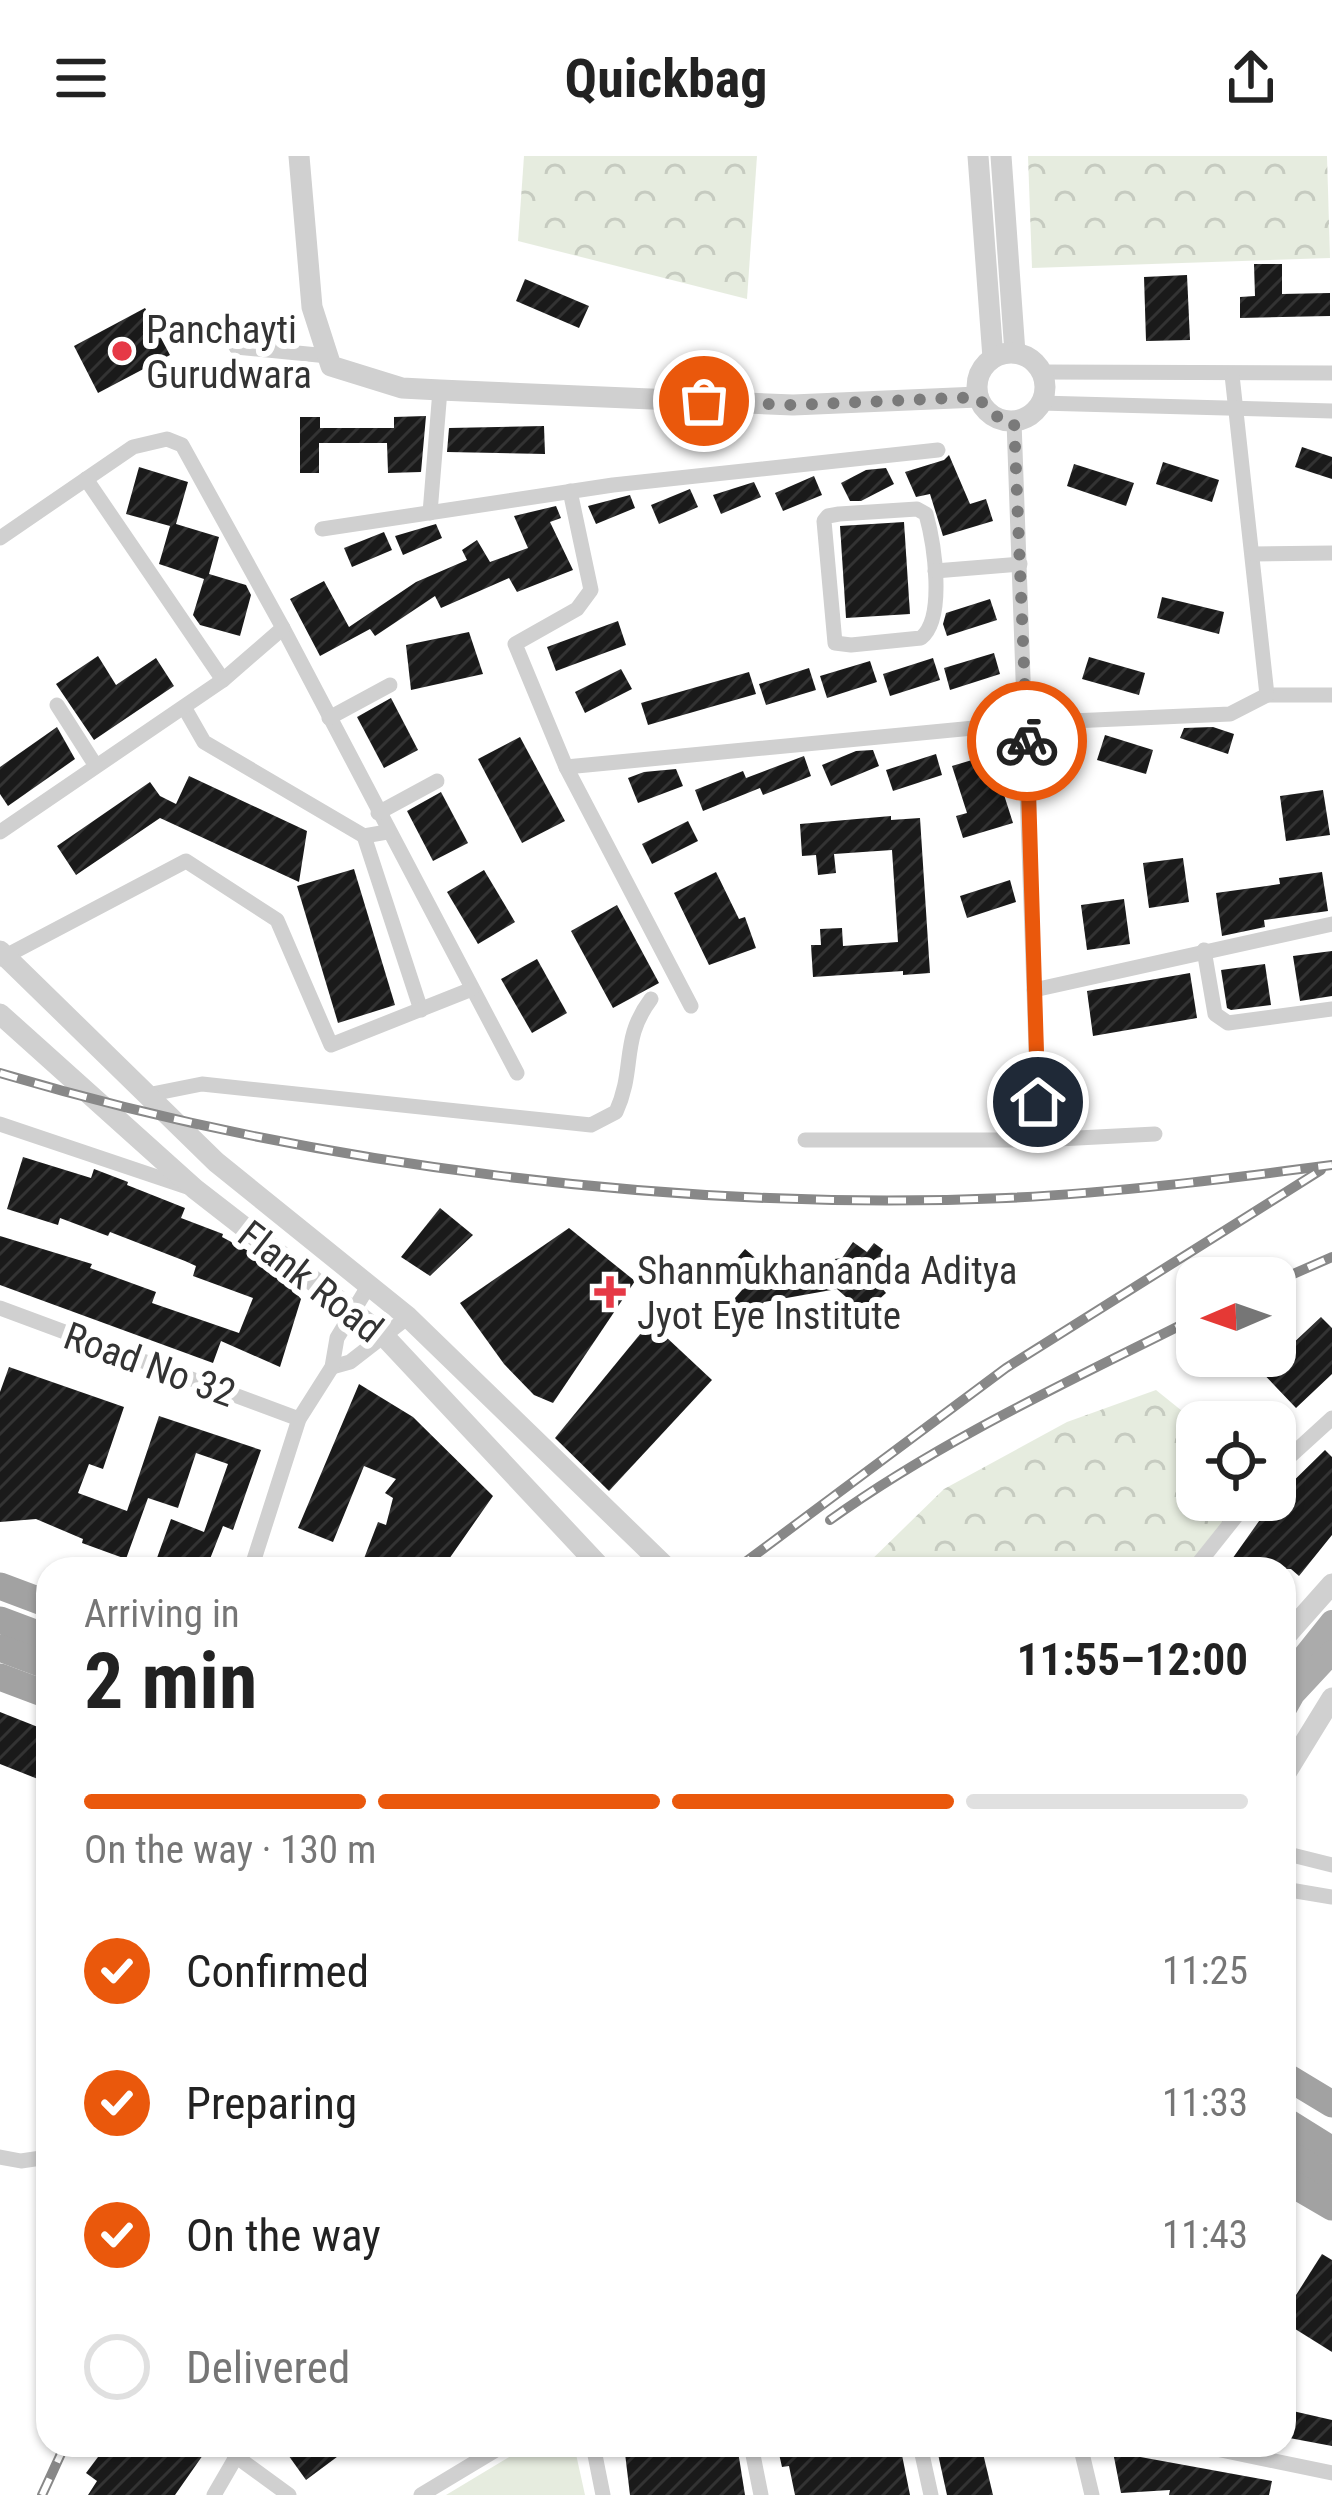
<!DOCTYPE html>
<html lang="en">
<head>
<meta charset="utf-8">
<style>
  body { margin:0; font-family:"Roboto Condensed",sans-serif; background:#f6f6f6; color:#222; height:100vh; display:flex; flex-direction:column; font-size:45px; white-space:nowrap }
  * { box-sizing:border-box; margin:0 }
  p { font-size:39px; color:#767676 }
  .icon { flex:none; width:66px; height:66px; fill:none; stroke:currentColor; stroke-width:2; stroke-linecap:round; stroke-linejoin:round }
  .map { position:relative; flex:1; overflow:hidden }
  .sheet { position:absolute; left:36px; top:1401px; width:1260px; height:900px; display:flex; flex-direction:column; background:#fff; border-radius:36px; box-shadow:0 3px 9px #0004 }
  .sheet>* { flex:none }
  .needle { width:78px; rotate:268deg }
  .fabs { position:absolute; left:1176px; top:1101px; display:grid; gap:24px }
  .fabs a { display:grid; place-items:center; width:120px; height:120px; border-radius:24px; background:#fff; box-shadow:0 3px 9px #0004; font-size:60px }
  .pin { position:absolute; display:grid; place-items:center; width:102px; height:102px; color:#fff; margin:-51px; border:6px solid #fff; border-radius:50%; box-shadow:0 3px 12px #0007 }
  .courier { position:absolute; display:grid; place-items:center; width:120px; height:120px; margin:-60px; border:9px solid #ea580c; border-radius:50%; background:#fff; color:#222; box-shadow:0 3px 15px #0007 }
  .head em { font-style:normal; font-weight:700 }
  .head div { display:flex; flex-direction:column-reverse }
  .head { display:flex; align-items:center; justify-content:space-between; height:204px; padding:0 48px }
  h1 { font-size:78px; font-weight:700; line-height:90px }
  .bar { display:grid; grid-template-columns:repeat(4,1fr); gap:18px 12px; align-content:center; height:144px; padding:0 48px }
  .bar i { height:15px; border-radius:9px; background:#e0e0e0 }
  .bar .selected { background:#ea580c }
  .bar p { grid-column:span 4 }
  ol { padding:0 48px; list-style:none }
  li { display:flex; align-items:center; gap:36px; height:132px }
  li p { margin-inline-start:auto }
  li .icon { padding:12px; border-radius:50%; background:#ea580c; color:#fff; stroke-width:4 }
  li:last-child { color:#767676 }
  li i { width:66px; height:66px; border:6px solid #e0e0e0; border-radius:50% }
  header { display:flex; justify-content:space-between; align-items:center; height:156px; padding:0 48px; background:#fff; font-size:54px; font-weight:700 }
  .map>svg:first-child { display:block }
  .park { fill:url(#park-crowns) }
  .pitch { fill:#e6ecdf }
  .building { fill:url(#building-hatch) }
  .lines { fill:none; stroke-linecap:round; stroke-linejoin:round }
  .minor { stroke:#d0d0d0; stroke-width:15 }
  .tertiary { stroke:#d0d0d0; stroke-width:21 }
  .primary { stroke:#ababab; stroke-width:24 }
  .trunk { stroke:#a2a2a2; stroke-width:27 }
  .rail-casing { stroke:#888; stroke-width:10 }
  .rail { stroke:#fff; stroke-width:6; stroke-dasharray:18; stroke-linecap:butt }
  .done { stroke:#7a7a7a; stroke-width:12; stroke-dasharray:0 21.6 }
  .route { stroke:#ea580c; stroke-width:15 }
  .poi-dot { fill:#e63946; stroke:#fff; stroke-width:4.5 }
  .labels { text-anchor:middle; stroke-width:12; stroke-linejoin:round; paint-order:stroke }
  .poi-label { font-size:39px; fill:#333; stroke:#fff; text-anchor:start }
  .street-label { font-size:39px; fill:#333; stroke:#fff }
</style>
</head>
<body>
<header><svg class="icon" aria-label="menu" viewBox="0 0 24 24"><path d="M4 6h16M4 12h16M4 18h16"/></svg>Quickbag<svg class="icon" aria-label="share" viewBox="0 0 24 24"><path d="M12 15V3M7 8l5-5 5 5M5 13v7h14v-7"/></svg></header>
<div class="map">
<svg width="1332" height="2339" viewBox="0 0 1332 2339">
  <defs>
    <pattern id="park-crowns" width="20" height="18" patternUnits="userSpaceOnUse" patternTransform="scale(3)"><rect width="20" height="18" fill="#e6ecdf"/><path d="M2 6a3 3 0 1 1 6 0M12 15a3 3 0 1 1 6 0" fill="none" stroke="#c6cbc0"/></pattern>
    <pattern id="building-hatch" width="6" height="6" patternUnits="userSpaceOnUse" patternTransform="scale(3)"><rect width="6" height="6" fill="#1a1a1a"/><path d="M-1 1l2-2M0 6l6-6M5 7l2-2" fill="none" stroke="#333"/></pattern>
  </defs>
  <rect width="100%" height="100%" fill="#fff"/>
  <!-- park -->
  <g class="park">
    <path d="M524,0H757L747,143L518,85Z"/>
    <path d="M1028,0H1327L1330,102L1032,112Z"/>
    <path d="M1156,1234L1197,1267V1344H1249L1200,1413H862L944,1333L1067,1266Z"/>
  </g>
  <!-- pitch -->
  <path class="pitch" d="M529,2289H574L585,2339H446Z"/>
  <!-- building -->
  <g class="building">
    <path d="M1254,108H1282V138L1330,137V160L1240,162V141L1255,140Z"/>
    <path d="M1187,119L1190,184L1146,185L1144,121Z"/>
    <path d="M525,123L589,150L579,172L516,145Z"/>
    <path d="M145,152L170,199L98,237L74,190Z"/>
    <path d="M426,260L421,316L388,317L387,287H319V317H300V261H320V272H394V261Z"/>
    <path d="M544,270L545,298L447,296L449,272Z"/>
    <path d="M1302,291L1332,301V323L1295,311Z"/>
    <path d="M949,299L970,348L986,343L993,365L943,380L930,338L916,341L905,316L944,304Z"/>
    <path d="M1163,306L1219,324L1212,346L1156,328Z"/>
    <path d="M1074,308L1134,327L1126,350L1067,330Z"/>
    <path d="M139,311L188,326L176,368L219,381L209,418L246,429L251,439L240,480L200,469L193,459L204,423L159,408L170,370L126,358Z"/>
    <path d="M886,312L894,328L861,345H850L841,327L866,314Z"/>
    <path d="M814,320L822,339L783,355L775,337Z"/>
    <path d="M754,326L761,341L721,358L713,339Z"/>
    <path d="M690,333L698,351L659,368L651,349Z"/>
    <path d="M630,339L635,352L596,368L588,350Z"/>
    <path d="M556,350L561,362L550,366L573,414L517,436L509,422L441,452L435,440L375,480L370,473L320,500L290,443L324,425L349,471L416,426L467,404L462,394L477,384L490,406L528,392L514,360Z"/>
    <path d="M904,366L910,458L846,462L840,370Z"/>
    <path d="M436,368L442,382L403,399L395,380Z"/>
    <path d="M384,376L392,394L352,411L344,392Z"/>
    <path d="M1162,441L1224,456L1219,478L1157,462Z"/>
    <path d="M990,443L997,464L947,480L943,468L946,457Z"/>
    <path d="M618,465L626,489L556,515L547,491Z"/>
    <path d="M469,476L483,518L411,534L406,489Z"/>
    <path d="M994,497L1000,518L950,534L944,512Z"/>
    <path d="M98,500L116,529L156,502L174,530L94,584L56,528Z"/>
    <path d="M1089,501L1145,517L1139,539L1082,523Z"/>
    <path d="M933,502L940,524L890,540L883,518Z"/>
    <path d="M870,505L877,526L827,542L820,520Z"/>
    <path d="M809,512L816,534L766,549L759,528Z"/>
    <path d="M621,513L632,533L585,557L575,536Z"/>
    <path d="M749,516L756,538L648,569L641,547Z"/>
    <path d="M391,542L418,594L384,612L357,561Z"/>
    <path d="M57,571L75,603L8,650L0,638V611Z"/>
    <path d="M1213,571L1234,578L1228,598L1180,582L1184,572Z"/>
    <path d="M1105,579L1153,594L1146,618L1097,604Z"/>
    <path d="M520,581L565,665L522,687L478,603Z"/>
    <path d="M873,594L879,610L831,630L822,609L856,595Z"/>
    <path d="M1002,595L1009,616L998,620L1013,667L963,682L956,660L967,657L952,610Z"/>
    <path d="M936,598L942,619L893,635L886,614Z"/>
    <path d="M804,600L811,620L763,639L760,632L703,655L695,634L743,615L746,622Z"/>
    <path d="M676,613L683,630L638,647L628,622L644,616Z"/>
    <path d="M189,620L307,675L299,726L160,662L76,719L57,690L150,626L160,640L176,648Z"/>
    <path d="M1323,634L1330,679L1286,685L1280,640Z"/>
    <path d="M441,636L468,687L433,705L407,655Z"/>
    <path d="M891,660V664L920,662L930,817L903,819V815L813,821L811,789H821L820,773L842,772L843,790L898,786L892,694L834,698L836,717L818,719L816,699L802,700L800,668Z"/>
    <path d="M688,665L698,685L652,708L642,688Z"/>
    <path d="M1183,702L1189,746L1149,752L1143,707Z"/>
    <path d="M354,713L395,849L338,867L297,730Z"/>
    <path d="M484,714L515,766L478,788L447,736Z"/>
    <path d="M716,716L739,763L745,761L756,792L709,809L674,737Z"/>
    <path d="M1322,716L1328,755L1264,764L1265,771L1222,780L1216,737L1280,728L1279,722Z"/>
    <path d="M1010,724L1016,746L967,762L960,740Z"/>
    <path d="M1124,743L1130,788L1087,794L1081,749Z"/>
    <path d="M617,749L659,827L613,852L571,775Z"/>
    <path d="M1332,795V840L1300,845L1293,800Z"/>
    <path d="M537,803L567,857L532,877L501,823Z"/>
    <path d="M1265,808L1271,849L1231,854L1227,852L1221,814Z"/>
    <path d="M1190,817L1197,862L1093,880L1087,835Z"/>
    <path d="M23,1001L91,1022L94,1013L128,1026L127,1029L185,1052L181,1062L223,1078L222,1081L254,1098L253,1101L285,1124L301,1143L280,1211L221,1185L213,1207L0,1129V1080L92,1108L90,1112L156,1136L152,1147L239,1177L253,1142L193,1120L196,1110L185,1105L110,1076L108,1080L60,1062L58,1069L7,1053Z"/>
    <path d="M440,1052L473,1079L430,1120L401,1101Z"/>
    <path d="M569,1072L635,1125L553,1247L534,1239L504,1208L460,1147Z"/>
    <path d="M853,1086L867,1096L874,1087L893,1101L876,1125L886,1137L864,1157L837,1133L764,1146L740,1174L721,1158L742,1134L744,1117L733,1107L745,1093L767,1112L842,1102Z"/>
    <path d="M1321,1161L1332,1172V1218L1296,1252L1254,1208L1262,1200H1275V1178L1288,1192Z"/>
    <path d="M650,1166L712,1224L609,1335L555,1282Z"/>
    <path d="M9,1211L124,1251L103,1313L89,1308L78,1337L127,1355L159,1260L261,1294L233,1374L223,1370L206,1413H153L171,1363L204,1376L228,1308L196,1297L178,1352L148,1342L126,1403L82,1387L83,1383L36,1363L0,1366V1236Z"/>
    <path d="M359,1228L413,1261L493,1340L442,1413H360L378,1366L386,1369L393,1342L385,1337L396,1323L364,1310L333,1386L298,1372Z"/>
    <path d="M1325,1294L1332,1301V1379L1299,1420L1291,1413H1225L1274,1344Z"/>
    <path d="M0,1556L48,1575V1627L0,1608Z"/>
    <path d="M1322,2098L1332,2104V2196L1284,2166V2158Z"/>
    <path d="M1284,2253L1332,2264V2290L1284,2281Z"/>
    <path d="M107,2289H210L175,2339H88L97,2325L86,2317Z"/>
    <path d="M281,2289H353L306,2324Z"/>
    <path d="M624,2289H737L745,2339H630Z"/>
    <path d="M777,2289H900L910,2339H795L789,2310L782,2311Z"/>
    <path d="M936,2289H981L993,2339H947Z"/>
    <path d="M1113,2296L1272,2325L1269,2339H1169L1170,2334L1121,2337Z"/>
  </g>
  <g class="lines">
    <!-- minor -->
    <g class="minor">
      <path d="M236,191L328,200"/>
      <path d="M1041,216L1332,217"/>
      <path d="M1232,219L1267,539H1332"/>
      <path d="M1040,247L1332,255"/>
      <path d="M1014,265L1034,834L1332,768"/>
      <path d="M86,323L223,524"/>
      <path d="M570,335L591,434L577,453L515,488L566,611L691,850"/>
      <path d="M917,353L926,358C934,387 946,462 921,482L851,489L835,487L824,365L828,360L839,358Z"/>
      <path d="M430,357L440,234"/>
      <path d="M322,373L613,329L938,294"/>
      <path d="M0,382L133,291L167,283L182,289L283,472L517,917"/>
      <path d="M1253,398L1332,397"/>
      <path d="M935,415L1020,408"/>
      <path d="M57,549L96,610"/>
      <path d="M184,551L204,586L364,680L387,676"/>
      <path d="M329,562L390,529"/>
      <path d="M566,611L1026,567L1230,558L1267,539"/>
      <path d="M378,657L437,625"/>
      <path d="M0,676L223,524L283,472"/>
      <path d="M364,680L421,854"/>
      <path d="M1204,794L1215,858L1228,867L1332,853"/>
      <path d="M0,803L186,705L277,764L331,889L472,833"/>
      <path d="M147,939L202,928L591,969L616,956C636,912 620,884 651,843"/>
      <path d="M0,968L187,1031"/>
      <path d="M805,984H1039L1034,834"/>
      <path d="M1039,984L1155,978"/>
      <path d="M0,1152L299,1263"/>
      <path d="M332,1211L350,1206L408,1161"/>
      <path d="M1275,1314L1332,1262"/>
      <path d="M251,1413L299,1263L332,1211L337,1182L369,1129"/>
      <path d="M1194,1413L1249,1344"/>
      <path d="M1284,1697L1332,1709"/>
      <path d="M1284,1733L1332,1741"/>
      <path d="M0,2001L21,2005L48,2001"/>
      <path d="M593,2289L603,2339"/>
      <path d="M751,2289L761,2339"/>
      <path d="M920,2289L931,2339"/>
      <path d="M1080,2289L1092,2339"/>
      <path d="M1197,2289L1332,2317"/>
      <path d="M234,2299L289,2339"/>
      <path d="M214,2339L243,2289"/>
      <path d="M421,2339L504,2289"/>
    </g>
    <!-- tertiary -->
    <g class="tertiary">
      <path d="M299,0L312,151L331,210L402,232L440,234L793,249L978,241"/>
      <path d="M978,0L993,202"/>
      <path d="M1001,0L1015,197"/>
      <circle cx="1011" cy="231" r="34"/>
      <path d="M0,795L216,1006L408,1161L668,1413"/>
      <path d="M0,858L195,1033L383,1179L602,1413"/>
      <path d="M1284,1482L1332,1428"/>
      <path d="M1284,1620L1332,1542"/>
    </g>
    <!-- primary -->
    <g class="primary">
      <path d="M1284,1526L1332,1466"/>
      <path d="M1284,1554L1293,1538L1332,1496"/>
    </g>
    <!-- trunk -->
    <g class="trunk">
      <path d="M0,1430L48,1448"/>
      <path d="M0,1464L48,1482"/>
      <path d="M0,1492L48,1510"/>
      <path d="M0,1521L48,1539"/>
      <path d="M1284,1919L1332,1948"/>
      <path d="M1284,1964L1332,1994"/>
      <path d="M1284,1995L1332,2023"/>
      <path d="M1284,2023L1332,2051"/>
    </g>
    <!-- rail casing -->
    <g class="rail-casing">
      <g id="rail">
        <path d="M0,917C312,1010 681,1056 1006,1042C1115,1037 1224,1023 1332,1009"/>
        <path d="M1275,1126L1332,1101"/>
        <path d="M830,1364C943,1283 1072,1224 1197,1161"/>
        <path d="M736,1413L1006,1212L1321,1014"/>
        <path d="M42,2339L65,2289"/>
      </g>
    </g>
    <!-- rail -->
    <use href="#rail" class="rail"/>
  </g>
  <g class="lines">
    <!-- done -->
    <path class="done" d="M704,245L793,249L978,241L992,259L1014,265L1027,585"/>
    <!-- route -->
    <path class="route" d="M1027,585L1038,946"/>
  </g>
  <!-- markers -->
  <g class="poi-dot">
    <circle cx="122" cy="195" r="12"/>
    <path d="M604 1118h12v12h12v12h-12v12h-12v-12h-12v-12h12z"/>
  </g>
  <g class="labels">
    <!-- poi labels -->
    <g class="poi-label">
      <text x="146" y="187">Panchayti<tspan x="146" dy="45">Gurudwara</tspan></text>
      <text x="637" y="1128">Shanmukhananda Aditya<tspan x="637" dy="45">Jyot Eye Institute</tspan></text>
    </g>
    <!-- street labels -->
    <g class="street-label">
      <text transform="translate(311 1125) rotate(38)" y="14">Flank Road</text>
      <text transform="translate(150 1208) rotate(20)" y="14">Road No 32</text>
    </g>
  </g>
</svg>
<div class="fabs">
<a><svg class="needle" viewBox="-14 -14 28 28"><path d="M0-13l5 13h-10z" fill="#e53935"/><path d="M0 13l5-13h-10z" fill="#767676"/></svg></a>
<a><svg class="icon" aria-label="locate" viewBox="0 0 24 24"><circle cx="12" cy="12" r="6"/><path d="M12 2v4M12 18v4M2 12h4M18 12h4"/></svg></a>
</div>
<div class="pin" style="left:704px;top:245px;background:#ea580c"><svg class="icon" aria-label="bag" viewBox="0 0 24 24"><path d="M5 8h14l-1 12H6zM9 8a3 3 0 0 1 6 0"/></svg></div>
<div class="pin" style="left:1038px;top:946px;background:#1f2937"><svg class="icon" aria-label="home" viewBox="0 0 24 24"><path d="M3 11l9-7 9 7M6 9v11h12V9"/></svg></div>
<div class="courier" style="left:1027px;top:585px"><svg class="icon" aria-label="bike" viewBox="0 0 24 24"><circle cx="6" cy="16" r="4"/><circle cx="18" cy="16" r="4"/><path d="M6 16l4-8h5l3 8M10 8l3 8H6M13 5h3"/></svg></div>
<section class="sheet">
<div class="head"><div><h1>2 min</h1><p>Arriving in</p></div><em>11:55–12:00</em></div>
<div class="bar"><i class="selected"></i><i class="selected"></i><i class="selected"></i><i></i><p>On the way · 130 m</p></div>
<ol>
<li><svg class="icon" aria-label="check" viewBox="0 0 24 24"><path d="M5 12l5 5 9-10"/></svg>Confirmed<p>11:25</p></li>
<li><svg class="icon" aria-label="check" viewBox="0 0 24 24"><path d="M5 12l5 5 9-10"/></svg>Preparing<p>11:33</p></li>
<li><svg class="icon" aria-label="check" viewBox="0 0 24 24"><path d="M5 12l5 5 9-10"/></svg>On the way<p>11:43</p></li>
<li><i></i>Delivered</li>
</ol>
</section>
</div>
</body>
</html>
